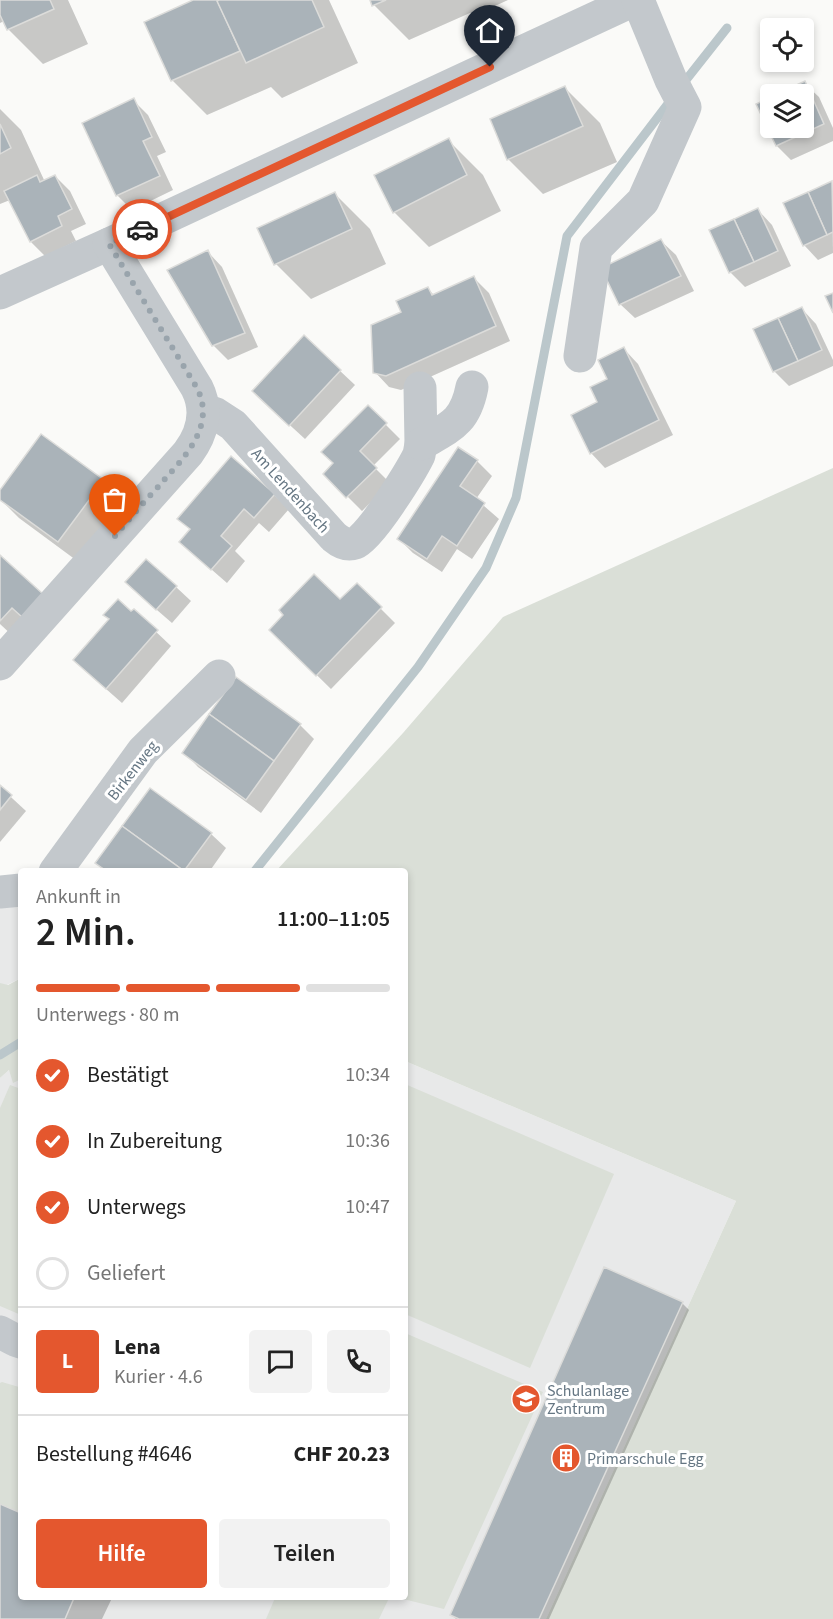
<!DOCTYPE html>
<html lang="de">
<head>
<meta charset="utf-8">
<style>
  body { margin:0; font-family:"Source Sans 3",sans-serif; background:#f2f2f2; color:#222; height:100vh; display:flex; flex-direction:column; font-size:22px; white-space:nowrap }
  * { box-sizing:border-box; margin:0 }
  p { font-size:20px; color:#767676 }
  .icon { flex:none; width:33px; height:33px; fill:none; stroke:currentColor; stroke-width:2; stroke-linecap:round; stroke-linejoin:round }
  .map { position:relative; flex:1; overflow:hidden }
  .details { position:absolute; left:18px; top:868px; width:390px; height:732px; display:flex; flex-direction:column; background:#fff; border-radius:6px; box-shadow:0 3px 9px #0003 }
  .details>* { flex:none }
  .buttons { position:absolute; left:760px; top:18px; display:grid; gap:12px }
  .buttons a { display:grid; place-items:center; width:54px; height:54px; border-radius:6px; background:#fff; box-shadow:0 3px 9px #0003; font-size:30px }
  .pin { position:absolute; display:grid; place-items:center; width:51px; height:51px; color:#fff; margin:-62px -26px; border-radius:50% 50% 50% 0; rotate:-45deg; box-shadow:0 0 6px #0007 }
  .pin .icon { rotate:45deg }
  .courier { position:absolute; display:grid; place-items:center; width:60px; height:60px; margin:-30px; border:4px solid #e4572e; border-radius:50%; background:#fff; color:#222; box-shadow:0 2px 8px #0007 }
  .overview em { font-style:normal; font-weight:600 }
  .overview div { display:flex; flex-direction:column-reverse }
  .overview { display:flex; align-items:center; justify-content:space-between; height:102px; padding:0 18px }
  h1 { font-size:39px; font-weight:600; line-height:45px }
  .bar { display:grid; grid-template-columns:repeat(4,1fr); gap:9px 6px; align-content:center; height:72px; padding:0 18px }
  .bar i { height:8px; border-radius:4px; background:#e0e0e0 }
  .bar .current { background:#e4572e }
  .bar p { grid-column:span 4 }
  .line { display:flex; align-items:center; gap:15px; padding:0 18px; border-top:2px solid #e0e0e0 }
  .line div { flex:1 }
  .round { display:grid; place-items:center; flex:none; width:63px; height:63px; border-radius:6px; background:#f2f2f2 }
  ol { padding:0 18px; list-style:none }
  li { display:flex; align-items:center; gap:18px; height:66px }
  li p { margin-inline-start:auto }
  li .icon { padding:6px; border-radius:50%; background:#e4572e; color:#fff; stroke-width:4 }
  li:last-child { color:#767676 }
  li i { width:33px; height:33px; border:3px solid #e0e0e0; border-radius:50% }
  .action { display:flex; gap:12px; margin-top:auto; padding:12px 18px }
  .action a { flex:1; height:69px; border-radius:6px; background:#e4572e; color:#fff; font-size:24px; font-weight:600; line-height:69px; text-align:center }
  .action a+a { background:#f2f2f2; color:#222 }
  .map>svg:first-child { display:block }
  .built { fill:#e8e9e9 }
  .green { fill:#dadfd7 }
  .shadow { fill:#0003 }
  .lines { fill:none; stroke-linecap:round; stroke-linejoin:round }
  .stream { stroke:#bbc7cb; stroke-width:9 }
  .building { fill:#aab3b9; stroke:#dcdcda; stroke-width:1.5 }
  .minor { stroke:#c3c8cc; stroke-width:33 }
  .done { stroke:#99a4ac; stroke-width:6; stroke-dasharray:0 10.8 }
  .route { stroke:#e4572e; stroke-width:8 }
  .labels { text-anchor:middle; stroke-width:6; stroke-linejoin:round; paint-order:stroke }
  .street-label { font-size:16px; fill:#657683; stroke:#fff }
  .poi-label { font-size:16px; fill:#657683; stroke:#fff; text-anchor:start }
</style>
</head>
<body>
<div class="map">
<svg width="833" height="1619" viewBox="0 0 833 1619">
  <rect width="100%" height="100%" fill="#fafaf8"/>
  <!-- built -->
  <g class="built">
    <path d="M21,890V978L7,985L0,995V892Z"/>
    <path d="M405,1061L736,1201L546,1619H0V1078L9,1070L21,1065V1598H405Z"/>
  </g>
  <!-- green -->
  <g class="green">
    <path d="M833,468V1619H546L736,1201L405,1061V872L276,871L403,733L503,617Z"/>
    <path d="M21,978V1079L13,1083L9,1070L0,1078V983L8,985Z"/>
    <path d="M405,1084L614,1174L530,1368L405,1314Z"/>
    <path d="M10,1085L21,1089V1315L0,1306V1108Z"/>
    <path d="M405,1333L543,1392L444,1609L399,1598H405Z"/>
    <path d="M2,1382L19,1387L21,1385V1513L0,1504V1383Z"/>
    <path d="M275,1598H389L379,1619H266Z"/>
  </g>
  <!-- shadow -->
  <g class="shadow">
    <path d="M0,0H68L88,44L43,64L8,29L4,21L0,23Z"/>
    <path d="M197,0H329L358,63L282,98L271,87L207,115L172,80Z"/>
    <path d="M371,0H508L482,12L479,9L409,40L374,5Z"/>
    <path d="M804,83L819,97L833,128V141L791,160L777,146L758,104L771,98V128H804V94H779Z"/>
    <path d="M565,88L600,123L617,162L543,194L508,159Z"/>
    <path d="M133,100L148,115L166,152L157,156L173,190L132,210L117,195Z"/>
    <path d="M0,109L21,130L45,182L55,176L70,191L86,224L71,231L76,241L45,256L31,242L10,200L0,204Z"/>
    <path d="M448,140L483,175L501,211L429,247L394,212Z"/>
    <path d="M832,183L833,253L818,260L804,245Z"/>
    <path d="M335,194L370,229L386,264L311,299L276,264Z"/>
    <path d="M758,210L772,225L791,266L745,287L730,272L711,231Z"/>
    <path d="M661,241L676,255L694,291L635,318L620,304Z"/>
    <path d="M208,252L222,267L258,347L228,360L213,345Z"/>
    <path d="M474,278L489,293L510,341L401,390L389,387L375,372L403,312L428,289L435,296Z"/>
    <path d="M802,309L816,324L833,360V366L789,386L774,371L755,330Z"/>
    <path d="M304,337L355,385L305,439L268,405Z"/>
    <path d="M624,349L638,364L673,435L605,468L591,453L599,403Z"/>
    <path d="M368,407L400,439L373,466L390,483L362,511L325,474L335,464Z"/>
    <path d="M459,449L477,461L492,476L476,499L499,519L472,559L457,549L442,572L413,553L399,539Z"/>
    <path d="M103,481L124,502L80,563L19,518L0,499V493Z"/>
    <path d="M274,495L289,509L269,532L259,523L235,551L245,561L227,583L196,556L191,530L179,519Z"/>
    <path d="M0,557L56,610L14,637L0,624Z"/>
    <path d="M357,585L395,623L331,689L271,630L340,601Z"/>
    <path d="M176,587L191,601L172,623L142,597Z"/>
    <path d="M134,611L171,646L122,703L89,674Z"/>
    <path d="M300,725L314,739L261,813L198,767L184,752Z"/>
    <path d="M0,787L26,811L0,842Z"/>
    <path d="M211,834L226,848L209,872H106L97,862Z"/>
    <path d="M682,1303L689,1310L549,1619H456L452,1615Z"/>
    <path d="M0,1505L21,1514V1598H112L102,1619H0Z"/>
  </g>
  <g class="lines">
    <!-- stream -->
    <g class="stream">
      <path d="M682,85L727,28"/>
      <path d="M254,872L418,667L486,568L516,498L567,236L674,96"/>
      <path d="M0,1055L21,1042"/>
    </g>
  </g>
  <!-- building -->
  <g class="building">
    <path d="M0,0H50L54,9L7,30L0,15Z"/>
    <path d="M193,0H217L240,51L171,81L144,22Z"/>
    <path d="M219,0H312L324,27L246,63L217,1Z"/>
    <path d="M370,0H386L372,6Z"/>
    <path d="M805,81L824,124L800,135L797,128H804V94H782L781,92Z"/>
    <path d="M565,86L583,126L507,160L490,119Z"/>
    <path d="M771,97V128H797L800,135L776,146L756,104Z"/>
    <path d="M134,98L152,137L143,141L160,176L116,196L82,123Z"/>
    <path d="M0,124L11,148L0,154Z"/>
    <path d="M449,138L467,175L393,213L374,175Z"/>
    <path d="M37,175L40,182L55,175L72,209L58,216L62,226L30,242L4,191Z"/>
    <path d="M832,181L833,232L827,235L808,192Z"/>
    <path d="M335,192L352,229L274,265L257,228Z"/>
    <path d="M808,192L827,235L803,246L783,203Z"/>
    <path d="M758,208L778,251L754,262L734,219Z"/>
    <path d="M734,219L754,262L729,273L709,230Z"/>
    <path d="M661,239L681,276L619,305L601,268Z"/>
    <path d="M208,250L245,333L212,346L167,270Z"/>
    <path d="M474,276L496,326L386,376L373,373L371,325L401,312L396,301L428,287L432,295Z"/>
    <path d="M833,293V313L825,296Z"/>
    <path d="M802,307L822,350L798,361L778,318Z"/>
    <path d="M778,318L798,361L773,372L753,329Z"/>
    <path d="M304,335L341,370L289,426L252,391Z"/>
    <path d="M624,347L659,420L590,454L571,415L597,402L590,387L607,379L598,360Z"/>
    <path d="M368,405L387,423L360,451L377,468L346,498L323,474L333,463L321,452Z"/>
    <path d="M41,434L104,480L58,542L0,500V490Z"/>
    <path d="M458,447L478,460L460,486L485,503L457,546L442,536L427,559L397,539Z"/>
    <path d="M231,456L275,494L254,518L244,509L221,536L232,546L211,570L179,542L190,529L177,519Z"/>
    <path d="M0,555L43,594L22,617L12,608L0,621Z"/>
    <path d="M146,559L177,586L156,610L125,582Z"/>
    <path d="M314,574L340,599L357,583L382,607L316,676L269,630L283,615L279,610Z"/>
    <path d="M118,599L131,611L134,609L158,630L106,689L73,660L109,619L103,615Z"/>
    <path d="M236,677L301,724L274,761L209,714Z"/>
    <path d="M209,714L274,761L246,800L182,753Z"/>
    <path d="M0,785L12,795L0,810Z"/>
    <path d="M150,788L212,833L184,871L122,826Z"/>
    <path d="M122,826L184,871V872H108L95,863Z"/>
    <path d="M604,1267L683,1302L539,1619H459L450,1615Z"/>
    <path d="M0,1504L21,1513V1598H74L65,1619H0Z"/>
  </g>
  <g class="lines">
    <!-- minor -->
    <g class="minor">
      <path d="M0,293L109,244L634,0"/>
      <path d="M580,356L596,248L643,201L685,107L671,80L638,0"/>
      <path d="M204,410L216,414L233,425L334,537C340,542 347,546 355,543C370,538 411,471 419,455L421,444L420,388"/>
      <path d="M421,444C450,427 465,423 472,387"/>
      <path d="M0,664L188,453C203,433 208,410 197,388L109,244"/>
      <path d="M55,872L143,751L219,676"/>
      <path d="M0,892L21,890"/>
      <path d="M0,1332L15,1340L21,1342"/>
    </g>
  </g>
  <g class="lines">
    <!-- done -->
    <path class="done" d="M115,536C129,519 143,503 158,487C182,459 217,428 197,388L109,244L142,229"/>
    <!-- route -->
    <path class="route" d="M142,229L490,67"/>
  </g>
  <!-- icons -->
  <defs>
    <g id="school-disc" transform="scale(1.5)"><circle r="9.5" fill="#e4572e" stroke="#fff"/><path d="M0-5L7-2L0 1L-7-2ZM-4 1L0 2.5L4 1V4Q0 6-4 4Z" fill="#fff"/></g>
    <g id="building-disc" transform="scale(1.5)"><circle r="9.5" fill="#e4572e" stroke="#fff"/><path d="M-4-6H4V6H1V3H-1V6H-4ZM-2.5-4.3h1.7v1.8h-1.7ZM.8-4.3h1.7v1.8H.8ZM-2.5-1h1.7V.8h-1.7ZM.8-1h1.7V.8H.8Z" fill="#fff"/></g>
  </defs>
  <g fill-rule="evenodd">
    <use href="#school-disc" x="526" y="1399"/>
    <use href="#building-disc" x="566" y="1458"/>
  </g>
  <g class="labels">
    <!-- street labels -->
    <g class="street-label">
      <text transform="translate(291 490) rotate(48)" y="6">Am Lendenbach</text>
      <text transform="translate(132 770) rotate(-52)" y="6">Birkenweg</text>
    </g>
    <!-- poi labels -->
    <g class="poi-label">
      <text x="547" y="1396">Schulanlage<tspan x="547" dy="18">Zentrum</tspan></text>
      <text x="587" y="1464">Primarschule Egg</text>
    </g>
  </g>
</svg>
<div class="buttons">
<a><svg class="icon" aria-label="locate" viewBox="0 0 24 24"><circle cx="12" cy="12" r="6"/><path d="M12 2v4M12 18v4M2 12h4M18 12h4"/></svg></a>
<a><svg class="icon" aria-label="layers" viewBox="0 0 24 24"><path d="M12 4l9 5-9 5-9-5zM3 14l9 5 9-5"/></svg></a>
</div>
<div class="pin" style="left:115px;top:536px;background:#ea580c"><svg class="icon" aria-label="bag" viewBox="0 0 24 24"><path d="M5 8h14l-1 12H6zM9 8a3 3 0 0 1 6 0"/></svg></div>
<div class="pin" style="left:490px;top:67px;background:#1f2937"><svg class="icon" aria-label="home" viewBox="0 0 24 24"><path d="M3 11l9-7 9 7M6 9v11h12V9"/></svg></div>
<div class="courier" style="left:142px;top:229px"><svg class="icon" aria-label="car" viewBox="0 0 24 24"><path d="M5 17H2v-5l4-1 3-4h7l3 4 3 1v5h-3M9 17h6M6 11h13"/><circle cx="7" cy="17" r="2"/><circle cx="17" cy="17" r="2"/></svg></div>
<section class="details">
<div class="overview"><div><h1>2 Min.</h1><p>Ankunft in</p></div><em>11:00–11:05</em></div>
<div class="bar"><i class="current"></i><i class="current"></i><i class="current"></i><i></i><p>Unterwegs · 80 m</p></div>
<ol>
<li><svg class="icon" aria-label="check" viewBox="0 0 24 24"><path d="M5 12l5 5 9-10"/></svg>Bestätigt<p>10:34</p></li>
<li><svg class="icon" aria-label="check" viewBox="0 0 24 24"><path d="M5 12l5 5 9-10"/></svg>In Zubereitung<p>10:36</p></li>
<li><svg class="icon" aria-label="check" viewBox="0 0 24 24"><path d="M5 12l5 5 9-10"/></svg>Unterwegs<p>10:47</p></li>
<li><i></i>Geliefert</li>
</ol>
<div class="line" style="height:108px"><b class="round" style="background:#e4572e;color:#fff">L</b><div><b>Lena</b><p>Kurier · 4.6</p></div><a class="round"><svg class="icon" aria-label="chat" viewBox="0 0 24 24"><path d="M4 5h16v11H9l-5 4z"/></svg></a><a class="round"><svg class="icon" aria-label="phone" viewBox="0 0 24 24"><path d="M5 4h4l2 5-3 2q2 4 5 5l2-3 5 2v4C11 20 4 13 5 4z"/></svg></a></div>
<div class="line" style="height:78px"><div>Bestellung #4646</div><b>CHF 20.23</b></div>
<div class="action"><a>Hilfe</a><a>Teilen</a></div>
</section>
</div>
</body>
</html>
